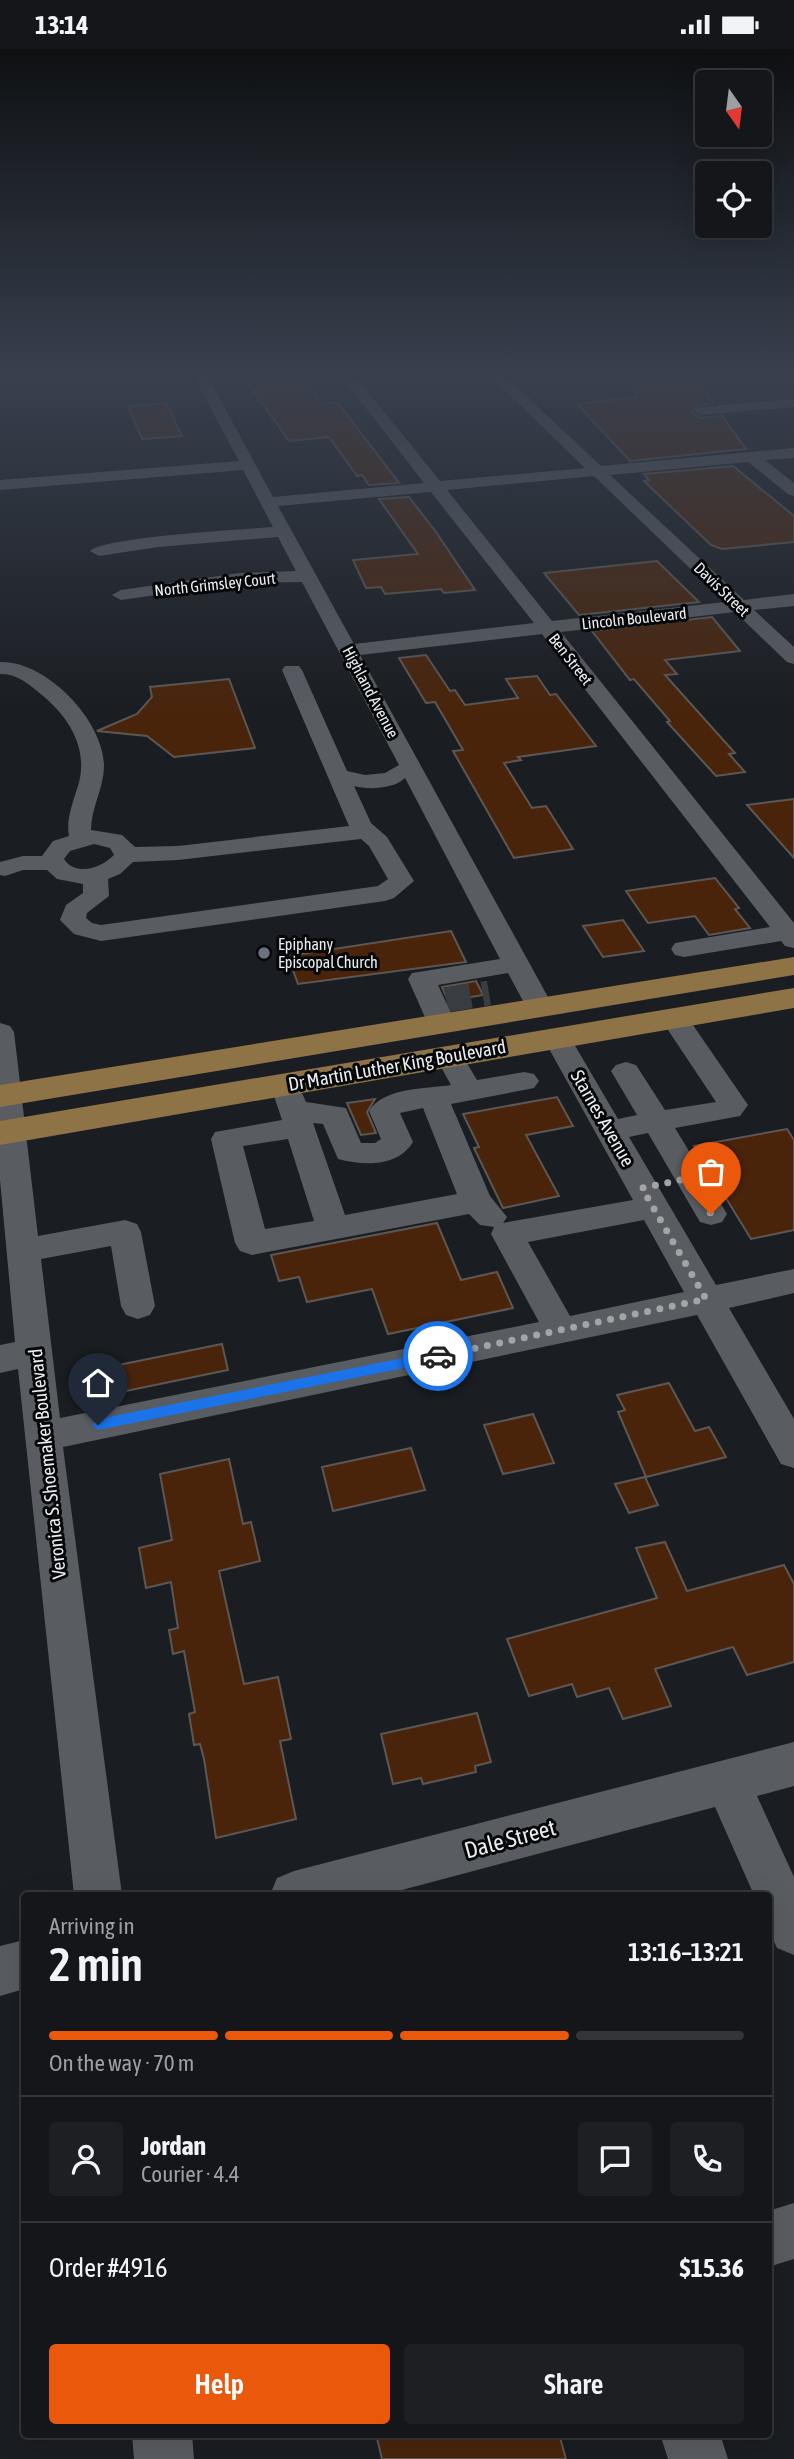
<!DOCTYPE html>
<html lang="en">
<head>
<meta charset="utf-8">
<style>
  body { margin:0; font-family:"Asap Condensed",sans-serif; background:#1d1f22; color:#f1f3f6; height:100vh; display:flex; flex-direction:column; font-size:26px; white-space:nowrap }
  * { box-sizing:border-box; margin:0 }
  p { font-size:23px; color:#9d9fa2 }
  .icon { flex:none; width:38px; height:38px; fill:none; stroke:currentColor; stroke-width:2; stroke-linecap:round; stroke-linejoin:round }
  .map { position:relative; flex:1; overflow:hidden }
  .sheet { position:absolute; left:21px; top:1843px; width:751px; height:546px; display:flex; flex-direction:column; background:#141619; border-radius:7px; box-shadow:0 7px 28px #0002,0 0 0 2px #333538 }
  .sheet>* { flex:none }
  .needle { width:46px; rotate:166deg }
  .controls { position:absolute; left:695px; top:21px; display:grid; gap:14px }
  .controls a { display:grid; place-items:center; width:77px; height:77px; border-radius:7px; background:#141619; box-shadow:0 7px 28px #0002,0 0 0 2px #333538; font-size:35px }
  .pin { position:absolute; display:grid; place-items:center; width:60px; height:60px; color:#fff; margin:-72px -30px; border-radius:50% 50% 50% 0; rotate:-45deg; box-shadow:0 0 7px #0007 }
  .pin .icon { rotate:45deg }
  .courier { position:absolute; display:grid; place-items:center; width:70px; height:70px; margin:-35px; border:5px solid #1a73e8; border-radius:50%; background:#fff; color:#222; box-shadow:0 2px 9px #0007 }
  .overview em { font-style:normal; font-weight:600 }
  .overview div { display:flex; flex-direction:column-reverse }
  .overview { display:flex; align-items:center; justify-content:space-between; height:119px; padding:0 28px }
  h1 { font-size:46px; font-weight:600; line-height:52px }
  .bar { display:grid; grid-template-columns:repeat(4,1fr); gap:10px 7px; align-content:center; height:84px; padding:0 28px }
  .bar i { height:9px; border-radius:5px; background:#333538 }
  .bar .selected { background:#ea580c }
  .bar p { grid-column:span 4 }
  .line { display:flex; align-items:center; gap:18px; padding:0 28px; border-top:2px solid #333538 }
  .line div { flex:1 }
  .round { display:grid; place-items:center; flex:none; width:74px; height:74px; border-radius:7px; background:#1d1f22 }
  .primary-button { display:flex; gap:14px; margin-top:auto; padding:14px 28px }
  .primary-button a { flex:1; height:80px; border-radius:7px; background:#ea580c; color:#fff; font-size:28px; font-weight:600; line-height:80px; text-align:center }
  .primary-button a+a { background:#1d1f22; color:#f1f3f6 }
  .status { display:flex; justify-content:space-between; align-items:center; height:49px; padding:0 35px; background:#141619; direction:ltr }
  .status svg { height:19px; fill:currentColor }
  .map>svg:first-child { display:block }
  .building { fill:#49240b; stroke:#5c5753; stroke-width:2 }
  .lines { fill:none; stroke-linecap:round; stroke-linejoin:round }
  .minor-tunnel { stroke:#393c40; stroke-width:25; stroke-dasharray:25 12; stroke-linecap:butt }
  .minor { fill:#595c61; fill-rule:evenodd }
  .major { fill:#8d7345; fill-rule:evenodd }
  .route { fill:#1a73e8 }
  .done { stroke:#a2a4a8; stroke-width:7; stroke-dasharray:0 12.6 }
  .worship-dot { fill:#6b7280; stroke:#060709; stroke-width:2.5 }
  .labels { text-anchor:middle; stroke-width:6; stroke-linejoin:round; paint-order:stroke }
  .far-street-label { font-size:16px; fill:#ebedf0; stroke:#060709 }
  .far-poi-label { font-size:16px; fill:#ebedf0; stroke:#060709; text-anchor:start }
  .street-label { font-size:19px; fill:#ebedf0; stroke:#060709 }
  .near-street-label { font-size:23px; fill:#ebedf0; stroke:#060709 }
</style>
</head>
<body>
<div class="status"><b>13:14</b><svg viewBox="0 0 49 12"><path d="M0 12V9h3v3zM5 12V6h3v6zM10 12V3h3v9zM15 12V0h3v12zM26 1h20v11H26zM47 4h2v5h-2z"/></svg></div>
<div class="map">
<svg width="794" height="2410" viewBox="0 0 794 2410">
  <rect width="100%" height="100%" fill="#1a1d21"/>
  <!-- building -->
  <g class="building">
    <path d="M304,330L322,355L338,354L399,434L369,436L362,426L357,427L329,388L289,392L248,334Z"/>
    <path d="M632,332H697L713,354L699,356L691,363L700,369L722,367L746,400L630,412L577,355L638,348Z"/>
    <path d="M166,354L182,387L142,390L128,357Z"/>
    <path d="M733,417L794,467V493L722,500L711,496L644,432L649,431L644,425Z"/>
    <path d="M409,448L436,483L475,541L444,544L441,540L385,545L381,538L366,539L353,511L418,505L379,450Z"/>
    <path d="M657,512L699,553L579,566L544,524Z"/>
    <path d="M712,568L740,602L665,611L677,625L665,626L735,704L729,705L745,723L716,727L667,673L670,672L634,630L630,631L592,582Z"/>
    <path d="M426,606L450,642L455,641L465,656L518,649L506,630L537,627L550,646L556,645L596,697L518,708L521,711L504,714L532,759L546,757L573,800L514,809L453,702L463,701L435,653L426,654L399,609Z"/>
    <path d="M229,630L255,699L174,708L147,687L97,682L137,665L152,648L150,638Z"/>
    <path d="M794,750V809L747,756Z"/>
    <path d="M715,829L739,859L735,860L750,879L709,886L695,867L648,874L626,842Z"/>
    <path d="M623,871L644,902L603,908L583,877Z"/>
    <path d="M451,882L466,913L298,935L288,907Z"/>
    <path d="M476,932L483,946L448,952L442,938Z"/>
    <path d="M557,1048L573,1077L526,1086L559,1147L503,1159L474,1099L479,1098L463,1065Z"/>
    <path d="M375,1050L367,1063L376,1084L361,1086L347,1054Z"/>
    <path d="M787,1080L794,1091V1181L751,1190L694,1097Z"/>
    <path d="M437,1174L461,1231L497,1223L513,1259L388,1285L372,1240L307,1253L299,1228L279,1232L271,1206Z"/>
    <path d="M222,1295L228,1321L82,1351L79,1324Z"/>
    <path d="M669,1334L695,1382L709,1378L726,1408L646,1428L618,1363L625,1361L617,1346Z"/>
    <path d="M533,1365L554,1414L503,1425L484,1376Z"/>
    <path d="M411,1399L425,1441L333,1462L322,1418Z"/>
    <path d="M229,1410L243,1475L251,1473L260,1512L219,1522L244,1635L278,1628L291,1690L280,1692L296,1770L216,1789L204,1710L200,1695L194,1696L189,1665L195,1663L184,1602L173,1605L169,1581L178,1579L171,1533L146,1539L139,1499L172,1491L160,1425Z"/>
    <path d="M645,1428L658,1456L629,1464L615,1435Z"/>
    <path d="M665,1493L687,1542L784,1516L794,1535V1613L747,1626L733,1598L655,1620L671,1657L623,1670L609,1639L577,1648L572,1635L529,1647L507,1590L657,1549L636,1499Z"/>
    <path d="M477,1664L491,1713L475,1717L476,1723L423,1735L421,1729L393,1735L381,1685Z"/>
    <path d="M376,2385H559L566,2410H382Z"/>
  </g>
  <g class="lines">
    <!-- minor-tunnel -->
    <path class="minor-tunnel" d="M446,951L489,944"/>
    <!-- minor -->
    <g class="minor">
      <path d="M194,328H208L273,448L424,434L342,328H356L440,432L585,419L491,328H506L601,417L794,399V409L765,411L794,434V447L788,445L748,413L610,426L744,551L794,545V557L754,561L794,598V615L787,613L735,563L561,583L794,874V899L785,897L781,892L684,908L675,906L671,900L675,894L770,878L542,585L360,606L554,959L550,965L540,967L530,965L508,924L438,936L456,975L452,981L442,984L432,981L428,975L408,930L412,924L500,910L405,729C394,740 368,741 354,737L371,774L387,788L414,832L394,849L385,852L101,892L74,885L60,871L66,856L83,844V835L57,830L47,821H23L5,827L0,826V813L23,807H42L53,792L69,787C66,771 72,756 77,740C90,703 71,670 42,646C30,636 17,624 0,625V613C46,611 104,672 104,717C104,739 91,759 91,781L122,786L135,798L178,797L349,777L282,621L285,617H299L302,621L347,722L365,726L385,724L399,716L302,533L240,534L121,551L112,546L121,541L240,524L296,522L278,488L158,498L99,507L90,502C103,488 245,480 273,478L243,421L0,441V431L239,412ZM594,427L725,553L552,572L447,441ZM431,443L534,574L354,595L278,457ZM361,790L369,797L388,830L378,837L101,876L92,874L86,869L87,864L109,847L108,830L120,825L133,813L178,811ZM94,795L110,799L114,806C101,819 76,828 64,810L70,802Z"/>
      <path d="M794,350V358L700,366L693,362L700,358Z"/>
      <path d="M674,961L684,963L748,1056L740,1067L675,1079L727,1165L722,1173L711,1176L700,1173L648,1084L629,1088L716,1236L794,1220V1244L729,1259L794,1370V1419L781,1415L697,1266L63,1398L122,1846H74L18,1320L0,1324V1296L15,1293L0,1131V974L10,977L14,983L38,1187L125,1171L137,1175L141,1183L155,1257L150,1266L138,1270L126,1266L121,1257L111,1197L41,1210L60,1369L539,1273L491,1185L494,1178L480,1176L469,1165L252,1206L240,1202L235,1194L211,1090L215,1083L282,1071L270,1035L275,1028L285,1026L295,1028L306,1053L346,1059L361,1094H375L381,1090L369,1062C384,1038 425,1040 451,1036L435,1007L439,1001L449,998L459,1001L477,1031L524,1023L534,1025L539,1032L534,1039L524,1041L451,1055L490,1147L507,1168L503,1174L633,1151L543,989L547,983L557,980L567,983L618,1070L637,1066L611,1022L616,1016L626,1013L636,1016L665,1061L716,1053L660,969L664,963ZM423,1059L457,1145L345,1166L313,1074L323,1075L338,1110C364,1117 398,1118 413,1093L400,1064ZM288,1090L314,1172L265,1180L243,1097ZM644,1171L684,1243L570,1267L528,1193Z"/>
      <path d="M794,1693V1737L757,1747L794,1828V1906L777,1899L768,1880V1846H754L715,1758L383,1846H270L277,1829L294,1822Z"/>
      <path d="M24,1891V1940L0,1947V1897Z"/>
      <path d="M794,2154V2210L768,2218V2162Z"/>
      <path d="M132,2385H192L194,2410H134Z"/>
      <path d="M660,2385H720L728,2410H668Z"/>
    </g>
    <!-- major -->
    <g class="major">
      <path d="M794,908V926L0,1058V1036Z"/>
      <path d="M794,939V959L0,1096V1072Z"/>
    </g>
  </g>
  <!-- sky -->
  <linearGradient id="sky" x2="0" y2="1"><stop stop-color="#0e1012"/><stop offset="0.49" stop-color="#38404e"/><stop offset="1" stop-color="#38404e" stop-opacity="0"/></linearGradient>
  <rect width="794" height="665" fill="url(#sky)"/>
  <!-- route -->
  <path class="route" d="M438,1302L444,1307L438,1312L98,1381L92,1376L98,1370Z"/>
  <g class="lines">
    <!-- done -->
    <path class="done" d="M438,1307L706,1250L642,1139L690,1129L711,1165"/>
  </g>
  <!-- markers -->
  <circle class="worship-dot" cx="264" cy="904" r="7"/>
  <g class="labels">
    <!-- far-street labels -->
    <g class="far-street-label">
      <text transform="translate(215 535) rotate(-6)" y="6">North Grimsley Court</text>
      <text transform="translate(722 540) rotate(44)" y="6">Davis Street</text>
      <text transform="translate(634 569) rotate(-6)" y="6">Lincoln Boulevard</text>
      <text transform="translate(571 610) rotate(52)" y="6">Ben Street</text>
      <text transform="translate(371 643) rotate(62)" y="6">Highland Avenue</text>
    </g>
    <!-- far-poi labels -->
    <g class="far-poi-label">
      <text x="278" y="901">Epiphany<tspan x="278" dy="18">Episcopal Church</tspan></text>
    </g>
    <!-- street labels -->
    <g class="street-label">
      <text transform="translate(397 1016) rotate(-10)" y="7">Dr Martin Luther King Boulevard</text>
      <text transform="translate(603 1069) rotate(60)" y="7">Starnes Avenue</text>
      <text transform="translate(47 1415) rotate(-96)" y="7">Veronica S. Shoemaker Boulevard</text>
    </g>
    <!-- near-street labels -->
    <g class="near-street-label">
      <text transform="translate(510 1790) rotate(-15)" y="8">Dale Street</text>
    </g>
  </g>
</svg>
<div class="controls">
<a><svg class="needle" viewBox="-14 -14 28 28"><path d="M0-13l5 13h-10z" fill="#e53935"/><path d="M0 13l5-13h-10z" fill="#9d9fa2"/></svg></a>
<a><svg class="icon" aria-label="locate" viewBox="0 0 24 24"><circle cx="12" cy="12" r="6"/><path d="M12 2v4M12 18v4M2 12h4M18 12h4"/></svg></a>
</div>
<div class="pin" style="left:711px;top:1165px;background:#ea580c"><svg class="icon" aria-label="bag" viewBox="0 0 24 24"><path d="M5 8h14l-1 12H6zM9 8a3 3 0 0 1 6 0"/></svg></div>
<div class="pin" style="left:98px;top:1376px;background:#1f2937"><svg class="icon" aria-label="home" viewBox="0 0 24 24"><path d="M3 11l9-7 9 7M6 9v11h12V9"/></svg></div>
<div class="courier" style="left:438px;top:1307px"><svg class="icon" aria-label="car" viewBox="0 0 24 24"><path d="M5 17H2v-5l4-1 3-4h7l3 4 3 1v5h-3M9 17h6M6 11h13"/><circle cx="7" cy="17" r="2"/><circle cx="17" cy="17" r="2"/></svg></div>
<section class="sheet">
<div class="overview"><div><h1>2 min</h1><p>Arriving in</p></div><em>13:16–13:21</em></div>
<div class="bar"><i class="selected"></i><i class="selected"></i><i class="selected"></i><i></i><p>On the way · 70 m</p></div>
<div class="line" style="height:126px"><a class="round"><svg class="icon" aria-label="person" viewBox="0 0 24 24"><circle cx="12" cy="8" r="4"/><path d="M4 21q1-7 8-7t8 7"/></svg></a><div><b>Jordan</b><p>Courier · 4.4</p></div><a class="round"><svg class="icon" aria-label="chat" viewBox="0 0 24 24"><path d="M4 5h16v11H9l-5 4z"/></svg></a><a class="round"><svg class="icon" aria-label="phone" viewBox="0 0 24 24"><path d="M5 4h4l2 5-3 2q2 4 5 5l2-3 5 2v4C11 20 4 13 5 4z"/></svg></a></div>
<div class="line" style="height:91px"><div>Order #4916</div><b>$15.36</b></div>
<div class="primary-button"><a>Help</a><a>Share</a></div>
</section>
</div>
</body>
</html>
